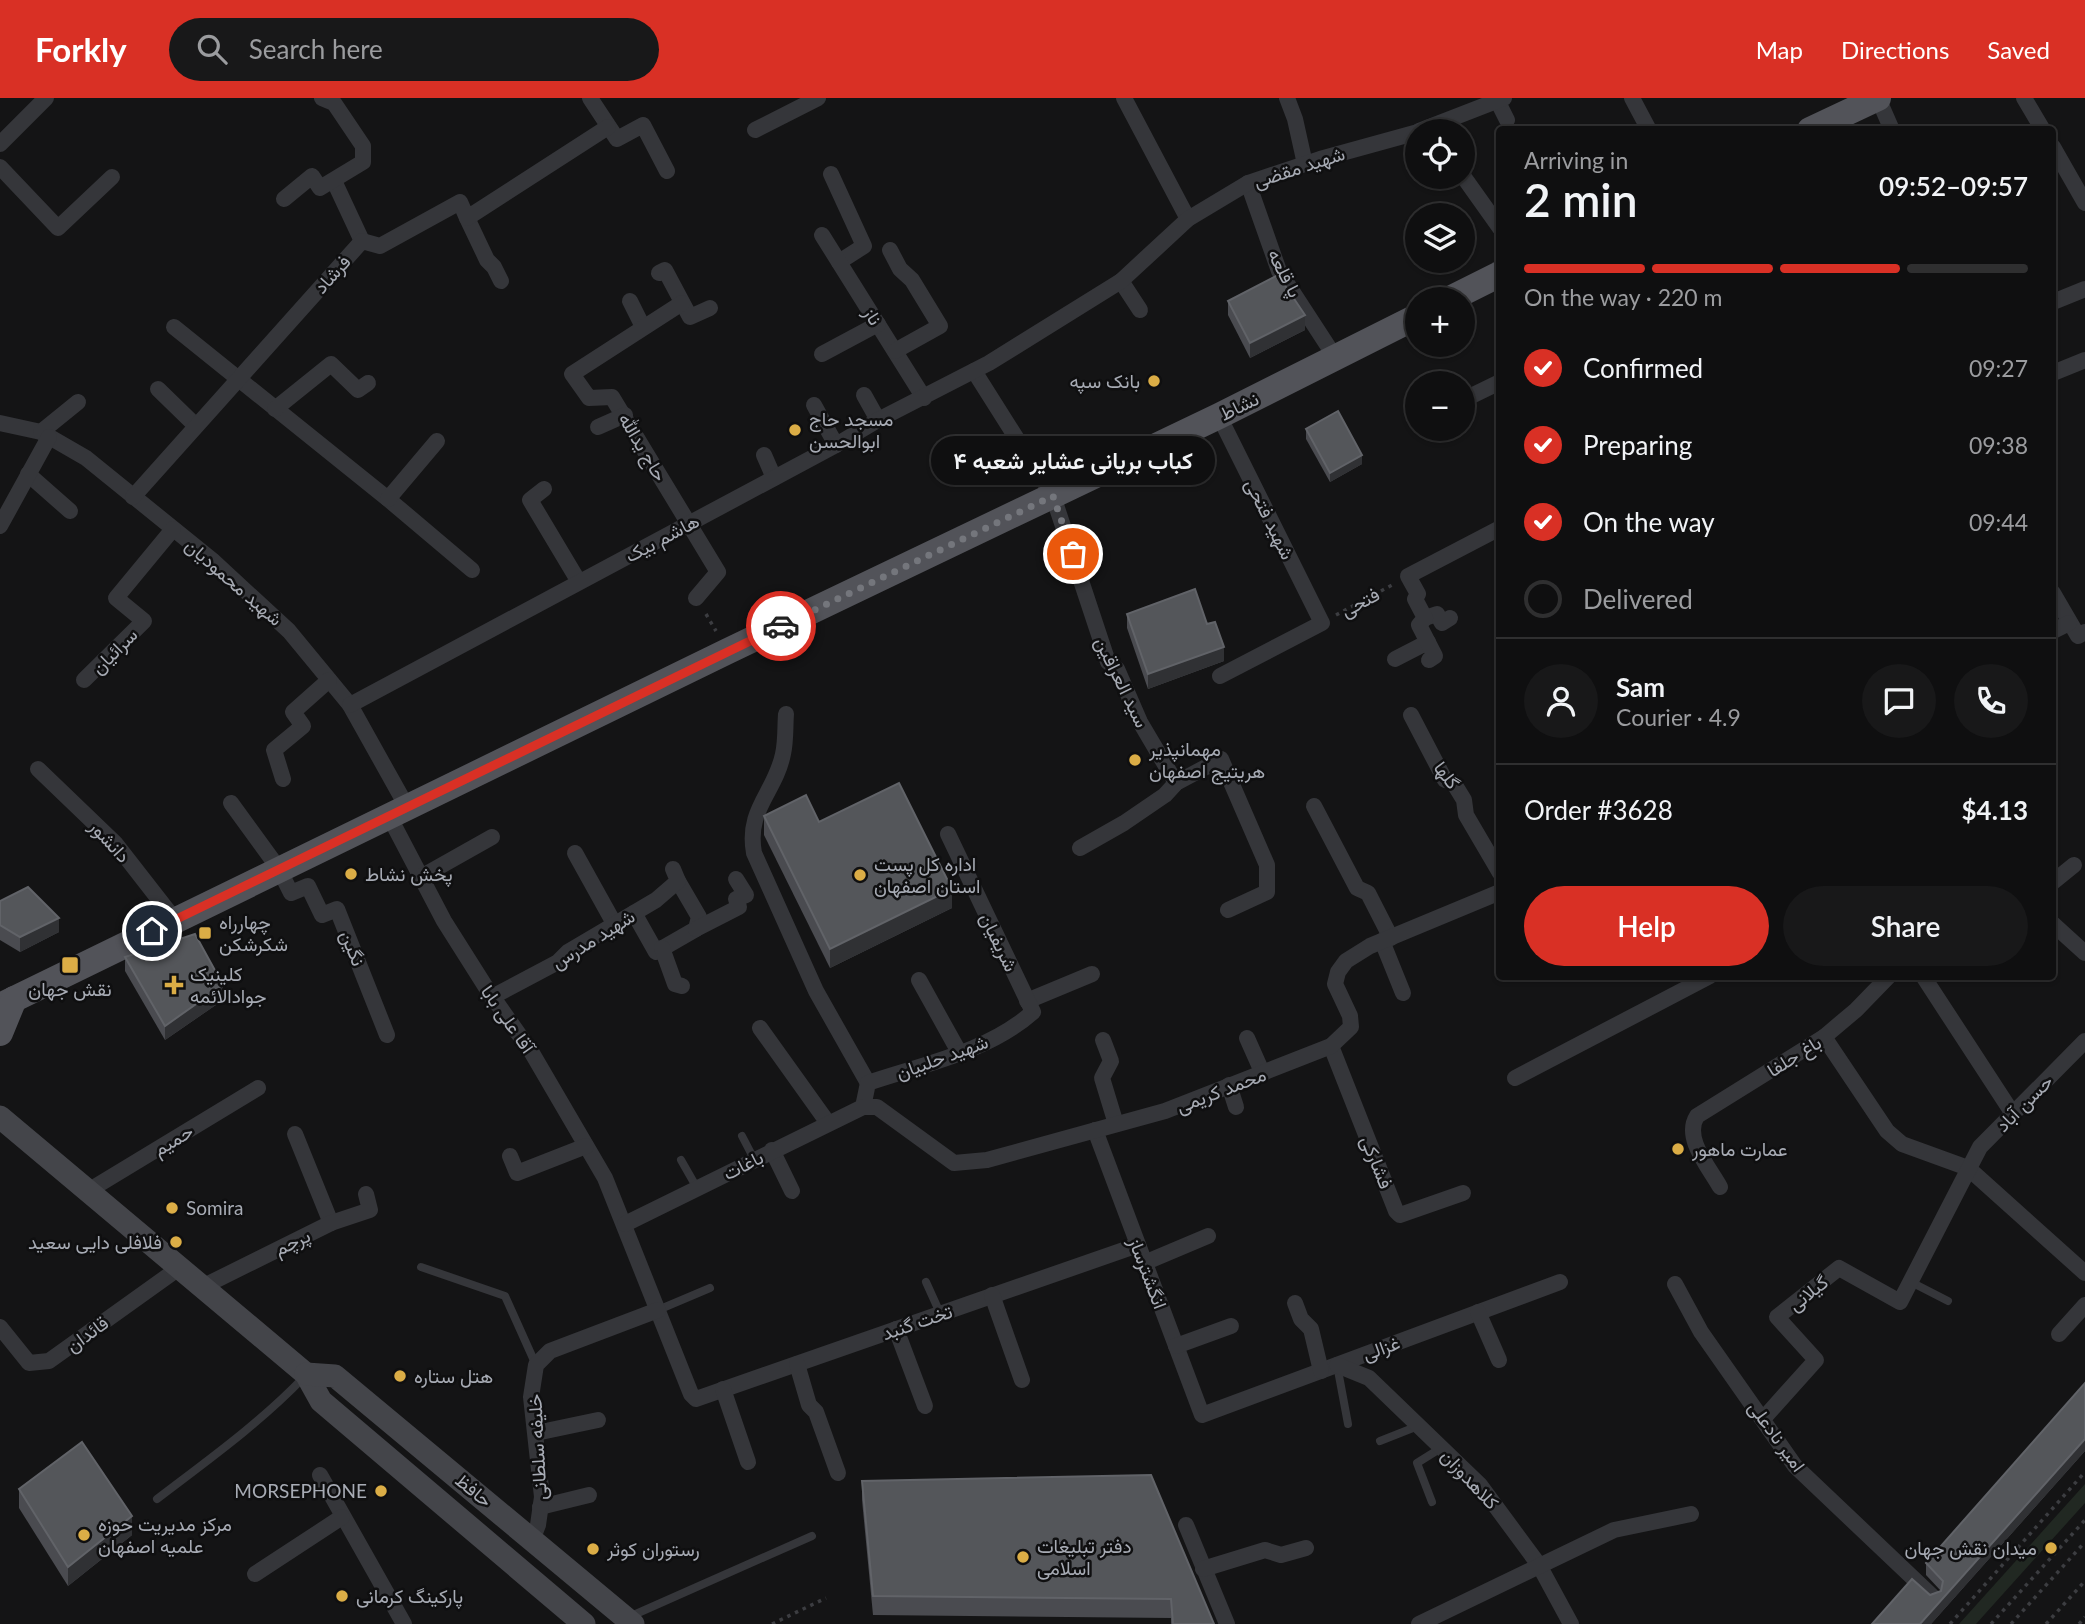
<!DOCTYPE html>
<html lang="en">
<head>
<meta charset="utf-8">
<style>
  body { margin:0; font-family:Lato,Vazirmatn,sans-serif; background:#181819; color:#f1f3f6; height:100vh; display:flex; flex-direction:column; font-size:26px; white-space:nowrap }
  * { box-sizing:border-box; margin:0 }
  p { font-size:23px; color:#9b9c9f }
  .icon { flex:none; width:38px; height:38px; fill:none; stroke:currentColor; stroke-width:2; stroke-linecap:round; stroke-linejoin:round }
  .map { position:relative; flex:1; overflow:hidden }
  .side { position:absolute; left:1496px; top:28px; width:560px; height:854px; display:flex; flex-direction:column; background:#0f0f10; border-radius:7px; box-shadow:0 2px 5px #0004,0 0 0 2px #2f2f30 }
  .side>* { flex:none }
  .tools { position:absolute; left:1405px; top:21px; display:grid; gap:14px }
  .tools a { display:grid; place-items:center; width:70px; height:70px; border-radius:50%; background:#0f0f10; box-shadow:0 2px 5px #0004,0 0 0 2px #2f2f30; font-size:35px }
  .pin { position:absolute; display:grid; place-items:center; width:60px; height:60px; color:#fff; margin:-30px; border:4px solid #fff; border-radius:50%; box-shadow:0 2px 7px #0007 }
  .courier { position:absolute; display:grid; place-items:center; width:70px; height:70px; margin:-35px; border:5px solid #d93025; border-radius:50%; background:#fff; color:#222; box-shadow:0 2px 9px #0007 }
  .bubble { position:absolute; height:49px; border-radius:24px; background:#0f0f10; box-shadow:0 2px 5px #0004,0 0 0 2px #2f2f30; font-size:23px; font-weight:600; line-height:49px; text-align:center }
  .overview em { font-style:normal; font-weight:600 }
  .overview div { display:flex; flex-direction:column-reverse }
  .overview { display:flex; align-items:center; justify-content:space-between; height:119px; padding:0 28px }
  h1 { font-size:46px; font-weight:600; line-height:52px }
  .bar { display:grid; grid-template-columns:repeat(4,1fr); gap:10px 7px; align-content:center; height:84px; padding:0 28px }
  .bar i { height:9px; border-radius:5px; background:#2f2f30 }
  .bar .current { background:#d93025 }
  .bar p { grid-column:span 4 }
  .line { display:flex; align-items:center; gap:18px; padding:0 28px; border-top:2px solid #2f2f30 }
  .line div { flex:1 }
  .round { display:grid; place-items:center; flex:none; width:74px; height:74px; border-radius:37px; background:#181819 }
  ol { padding:0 28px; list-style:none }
  li { display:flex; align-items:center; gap:21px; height:77px }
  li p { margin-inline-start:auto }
  li .icon { padding:7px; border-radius:50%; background:#d93025; color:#fff; stroke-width:4 }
  li:last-child { color:#9b9c9f }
  li i { width:38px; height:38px; border:4px solid #2f2f30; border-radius:50% }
  .primary-button { display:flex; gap:14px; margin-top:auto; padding:14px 28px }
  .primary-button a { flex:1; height:80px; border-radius:42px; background:#d93025; color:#fff; font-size:28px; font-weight:600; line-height:80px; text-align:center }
  .primary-button a+a { background:#181819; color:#f1f3f6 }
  header { display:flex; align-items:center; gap:42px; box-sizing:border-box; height:98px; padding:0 35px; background:#d93025; color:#fff }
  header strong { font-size:33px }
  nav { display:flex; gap:38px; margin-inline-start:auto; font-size:24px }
  .search { width:490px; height:63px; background:#181819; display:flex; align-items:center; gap:18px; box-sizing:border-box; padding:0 24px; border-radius:38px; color:#9b9c9f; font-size:26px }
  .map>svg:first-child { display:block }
  .green { fill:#212822 }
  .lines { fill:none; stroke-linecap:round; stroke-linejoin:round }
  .path { stroke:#3c3d41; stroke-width:3.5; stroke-dasharray:3.5 5; stroke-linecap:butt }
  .lane { stroke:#35363a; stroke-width:8 }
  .street { stroke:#35363a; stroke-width:16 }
  .secondary { stroke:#44454a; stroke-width:23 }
  .primary { stroke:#525359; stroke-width:26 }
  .wall { fill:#4a4b50 }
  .shaded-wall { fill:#303134 }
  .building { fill:#54565a; stroke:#616368; stroke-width:2 }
  .done { stroke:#74767c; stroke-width:7; stroke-dasharray:0 12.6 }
  .route { stroke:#d93025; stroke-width:9 }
  .poi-dot { fill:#dbad46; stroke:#0f0f10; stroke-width:2.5 }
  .labels { text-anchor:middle; stroke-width:5; stroke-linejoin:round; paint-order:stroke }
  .street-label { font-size:19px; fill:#a7abb4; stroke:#0f0f10 }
  .poi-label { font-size:19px; fill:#a7abb4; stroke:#0f0f10; text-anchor:start }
</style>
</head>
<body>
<header>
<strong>Forkly</strong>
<div class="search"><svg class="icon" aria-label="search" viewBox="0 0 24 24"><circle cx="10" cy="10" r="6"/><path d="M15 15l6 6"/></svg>Search here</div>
<nav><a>Map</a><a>Directions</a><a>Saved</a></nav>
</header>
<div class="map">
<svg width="2085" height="1526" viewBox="0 0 2085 1526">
  <rect width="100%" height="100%" fill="#141415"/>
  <!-- green -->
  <path class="green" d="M2085,1386V1405L1976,1526H1959Z"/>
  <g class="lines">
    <!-- path -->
    <g class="path">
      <path d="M706,516L716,533"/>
      <path d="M1336,517L1394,486"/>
      <path d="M772,1526L826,1500"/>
      <path d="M1950,1526L2085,1374"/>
      <path d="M1991,1526L2085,1422"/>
      <path d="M2011,1526L2085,1444"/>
      <path d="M2046,1526L2085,1483"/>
      <path d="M2079,1526L2085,1519"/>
    </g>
    <!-- lane -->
    <g class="lane">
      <path d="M742,1038L754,1061"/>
      <path d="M681,1062L697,1090"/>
      <path d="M421,1169L505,1198L536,1267"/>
      <path d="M1909,1183L1948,1203"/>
      <path d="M926,1184L940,1215"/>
      <path d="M658,1212L710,1190"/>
      <path d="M1337,1267L1348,1326"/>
      <path d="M1380,1343L1418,1328"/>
      <path d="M157,1401C208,1362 260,1325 304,1279"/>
      <path d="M1432,1404L1417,1365L1441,1350"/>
      <path d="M629,1519L812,1438"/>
    </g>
    <!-- street -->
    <g class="street">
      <path d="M590,0L617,41L643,27L667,73"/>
      <path d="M1124,0L1188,121"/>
      <path d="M1287,0L1295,21L1305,66"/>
      <path d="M1632,0L1649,32"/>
      <path d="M1878,0L1892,32"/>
      <path d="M2024,0L2043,32"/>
      <path d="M1498,4L1507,22"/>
      <path d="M755,32L818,0"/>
      <path d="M1419,33L1504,0"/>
      <path d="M0,46L46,0"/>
      <path d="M2053,49L2085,105"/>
      <path d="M0,69L58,130L112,79"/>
      <path d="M831,76L864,148L839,164"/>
      <path d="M1463,78L1500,130"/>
      <path d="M334,83L362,143"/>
      <path d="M1248,85L1279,173L1335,259"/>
      <path d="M284,101L312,78L320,90L363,64V48L334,5L322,0"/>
      <path d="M467,120L487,162L494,169L501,183"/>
      <path d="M822,137L924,300"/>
      <path d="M890,152L900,171L912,182L940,228L895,253"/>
      <path d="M659,175L665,172L690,219L710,210"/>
      <path d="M1121,183L1140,212"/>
      <path d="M630,203L643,229"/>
      <path d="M2053,204L2085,191"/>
      <path d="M682,205L572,276L589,300L612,299L718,474L696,500"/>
      <path d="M174,229L388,401L472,472"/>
      <path d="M822,256L878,226"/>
      <path d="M974,273L1053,398L1108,564L1117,571L1140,624L1176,685"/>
      <path d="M2053,275L2085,262"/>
      <path d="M158,291L196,328"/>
      <path d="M864,297L878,322"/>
      <path d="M1465,301L1500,284"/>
      <path d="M814,307L836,347"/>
      <path d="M275,311L331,266L358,292L368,285"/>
      <path d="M1219,318L1322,525L1220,578"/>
      <path d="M0,325L41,334L86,360L212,462L289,533L350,607L407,709"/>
      <path d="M598,329L625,317"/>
      <path d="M41,334L78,304"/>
      <path d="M764,357L774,380"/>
      <path d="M28,376L70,413"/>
      <path d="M544,391L530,402L579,484"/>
      <path d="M133,399L362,143L380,148L460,104L467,120L608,29"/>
      <path d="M388,401L437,343"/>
      <path d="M0,428L49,339"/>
      <path d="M2053,495L2078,538L2085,534"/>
      <path d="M1425,520L1437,516L1442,525L1450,520"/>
      <path d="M2053,533L2069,525"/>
      <path d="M1395,561L1428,544"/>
      <path d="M1429,562L1435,558L1419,527L1425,520L1415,501L1418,496L1408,478L1500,430"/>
      <path d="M84,582L144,523L116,500L173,431"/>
      <path d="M350,607L836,347L878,322L989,265L1121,183L1188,121L1248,85L1320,61L1418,34"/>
      <path d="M786,616C785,629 786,643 783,656C775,695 746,711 754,755L816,893L868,985"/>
      <path d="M1411,617L1445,682L1453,684L1464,702L1466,717L1500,775"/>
      <path d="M38,671L115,745L175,822"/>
      <path d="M283,681L274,652L303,628L293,614L329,582"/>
      <path d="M231,705L279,771L291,795L308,788L322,817L337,811L387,937"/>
      <path d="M1314,708L1357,790L1368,795L1391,840"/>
      <path d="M389,718L444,823L487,891L532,955L605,1080L691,1296L696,1301L1138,1147"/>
      <path d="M1080,750L1124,725L1165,697L1176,685L1221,661L1267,767V794L1228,812"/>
      <path d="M575,755L615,827"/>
      <path d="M421,779L492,739"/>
      <path d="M2053,784L2074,767"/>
      <path d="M634,815L656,854L696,831L699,819L678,783"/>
      <path d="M2053,826L2085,855"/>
      <path d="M696,831L739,809L736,801L746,797L736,781"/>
      <path d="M1382,843L1403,895"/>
      <path d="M662,850L675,886L682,888"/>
      <path d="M1923,878L2013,1016"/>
      <path d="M919,882L959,954"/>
      <path d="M492,899L558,864L568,854L656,802L678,783L673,771"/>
      <path d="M1027,903L1092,876"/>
      <path d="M760,930L828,1025"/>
      <path d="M1824,939L1887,1033L1902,1046L1968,1070L2085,1175"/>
      <path d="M1247,940L1263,976"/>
      <path d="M1103,942L1111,963L1102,980L1116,1026"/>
      <path d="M1331,948L1396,1113L1400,1117L1463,1095"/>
      <path d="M1515,980L1710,878"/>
      <path d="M1229,987L1236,1009"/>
      <path d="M863,1009L868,985C924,966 988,954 1033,914L948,736"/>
      <path d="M1095,1032L1202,1317L1560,1184"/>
      <path d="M295,1036L331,1125"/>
      <path d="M772,1052L792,1093"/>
      <path d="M510,1058L517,1075L586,1048"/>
      <path d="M1720,1089C1709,1069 1683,1040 1697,1018L1824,939L1856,912L1889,878"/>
      <path d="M88,1093L258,990"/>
      <path d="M625,1126L863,1009H877L954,1065L987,1062L1165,1013L1331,948L1351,929L1350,918L1335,886L1338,874L1346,863L1370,848L1500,794"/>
      <path d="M1144,1165L1208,1138"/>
      <path d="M1675,1186L1701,1234L1795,1368L1933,1499"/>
      <path d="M202,1189L331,1125L370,1112L366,1096"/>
      <path d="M992,1197L1022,1282"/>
      <path d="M1295,1205L1301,1221L1311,1231L1321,1273"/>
      <path d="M1478,1214L1499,1262"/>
      <path d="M0,1229L29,1265L49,1263L179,1170"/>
      <path d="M896,1231L925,1308"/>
      <path d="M2059,1236L2085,1207"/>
      <path d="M1176,1248L1231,1228"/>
      <path d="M797,1266L809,1307L816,1314L838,1375"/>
      <path d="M1337,1267L1369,1280L1480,1387L1539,1467L1571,1526"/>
      <path d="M723,1291L748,1364"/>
      <path d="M1763,1321L1816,1262L1777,1219L1839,1170L1900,1204L1980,1049L2085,943"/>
      <path d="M536,1335L598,1322"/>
      <path d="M320,1377L404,1526"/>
      <path d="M540,1409L589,1397"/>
      <path d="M1186,1427L1227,1526"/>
      <path d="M533,1440L538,1427L542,1399L531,1299L536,1267L550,1253L658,1212"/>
      <path d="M1203,1471L1265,1452L1281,1457L1306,1450"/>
      <path d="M255,1476L342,1419"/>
      <path d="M1419,1526L1614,1432L1691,1416"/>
    </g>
    <!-- secondary -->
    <g class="secondary">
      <path d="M0,1019L306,1276L321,1303L584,1526"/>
      <path d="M306,1276L335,1278L633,1526"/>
    </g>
    <!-- primary -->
    <g class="primary">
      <path d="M1810,32L1878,0"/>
      <path d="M1450,201L1500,176"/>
      <path d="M0,908L728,553L1219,318L1418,218"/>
      <path d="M0,935L14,901"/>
    </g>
  </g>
  <!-- wall -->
  <g class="wall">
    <path d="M1228,203L1305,232L1250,260L1228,217Z"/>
    <path d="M1306,331L1362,366L1330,384L1306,341Z"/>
    <path d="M1127,516L1207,526L1224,563L1148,591L1127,530Z"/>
    <path d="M764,718L819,724L952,810L830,870L764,737Z"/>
    <path d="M0,803L59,834L20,854L0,842Z"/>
    <path d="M125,859L223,902L165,942L125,873Z"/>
    <path d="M2085,1285V1353L1931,1526L1930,1497L1941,1493L1926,1477V1465Z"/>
    <path d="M1151,1377L1214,1526H1171V1520L873,1517L862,1402V1383Z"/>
    <path d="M19,1391L132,1437L68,1488L19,1410Z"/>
  </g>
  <!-- shaded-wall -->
  <g class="shaded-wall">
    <path d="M1305,217V232L1250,260V245Z"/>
    <path d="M1362,357V366L1330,384V375Z"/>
    <path d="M1224,549V563L1148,591V576Z"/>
    <path d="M952,791V810L830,870V851Z"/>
    <path d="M59,820V834L20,854V839Z"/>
    <path d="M223,887V902L165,942V928Z"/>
    <path d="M2085,1341V1353L1931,1526H1920Z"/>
    <path d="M132,1418V1437L68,1488V1469Z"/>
  </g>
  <!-- building -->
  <g class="building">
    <path d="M1278,177L1305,217L1250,245L1228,203Z"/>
    <path d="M1338,313L1362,357L1330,375L1306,331Z"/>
    <path d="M1195,491L1207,526L1215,524L1224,549L1148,576L1127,516Z"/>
    <path d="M899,685L952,791L830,851L764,718L806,697L819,724Z"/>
    <path d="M28,789L59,820L20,839L0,827V803Z"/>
    <path d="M195,836L223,887L165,928L125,859Z"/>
    <path d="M2085,1285V1341L1920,1526H1872L1912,1481L1930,1497L1941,1493L1943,1483L1926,1465Z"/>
    <path d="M82,1344L132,1418L68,1469L19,1391Z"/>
    <path d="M1151,1377L1214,1526H1173L1171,1501L873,1498L862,1383Z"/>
  </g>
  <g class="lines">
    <!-- done -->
    <path class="done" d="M781,528L1053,398L1073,456"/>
    <!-- route -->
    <path class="route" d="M152,833L781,528"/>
  </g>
  <!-- markers -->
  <g class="poi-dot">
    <circle cx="1154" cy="283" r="7"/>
    <circle cx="795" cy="332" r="7"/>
    <circle cx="1135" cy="662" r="7"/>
    <circle cx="351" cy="776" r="7"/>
    <circle cx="860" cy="777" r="7"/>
    <rect x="198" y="828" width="14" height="14" rx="3.5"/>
    <rect x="61" y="858" width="18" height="18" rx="3.5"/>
    <path d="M170.5 876.5h7v7h7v7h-7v7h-7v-7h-7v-7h7z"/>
    <circle cx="1678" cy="1051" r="7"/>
    <circle cx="172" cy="1110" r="7"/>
    <circle cx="176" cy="1144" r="7"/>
    <circle cx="400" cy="1278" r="7"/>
    <circle cx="381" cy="1393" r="7"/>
    <circle cx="84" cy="1437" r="7"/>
    <circle cx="2051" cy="1450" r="7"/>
    <circle cx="593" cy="1451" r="7"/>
    <circle cx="1023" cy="1459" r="7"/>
    <circle cx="342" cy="1498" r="7"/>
  </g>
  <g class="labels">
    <!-- street labels -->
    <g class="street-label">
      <text transform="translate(1299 69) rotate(-18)" y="7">شهید مقضی</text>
      <text transform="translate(1285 175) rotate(63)" y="7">پا قلعه</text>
      <text transform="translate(332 176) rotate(-48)" y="7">فرشاد</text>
      <text transform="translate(873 218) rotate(58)" y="7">ناز</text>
      <text transform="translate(1239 308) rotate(-26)" y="7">نشاط</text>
      <text transform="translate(643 349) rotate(59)" y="7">حاج یدالله</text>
      <text transform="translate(1270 421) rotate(64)" y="7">شهید فتحی</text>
      <text transform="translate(662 440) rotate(-28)" y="7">هاشم بیک</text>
      <text transform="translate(234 484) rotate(41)" y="7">شهید محمودیان</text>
      <text transform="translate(1360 504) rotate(-28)" y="7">فتحی</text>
      <text transform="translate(114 553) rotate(-45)" y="7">سرائیان</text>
      <text transform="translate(1122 584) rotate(64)" y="7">سید العراقین</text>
      <text transform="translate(1447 677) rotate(53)" y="7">گلها</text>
      <text transform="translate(110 743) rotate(48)" y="7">دانشور</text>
      <text transform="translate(593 841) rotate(-32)" y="7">شهید مدرس</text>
      <text transform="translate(999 844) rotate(64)" y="7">شریفیان</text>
      <text transform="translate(353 850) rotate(68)" y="7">نگین</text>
      <text transform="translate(508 921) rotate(55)" y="7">آقا علی بابا</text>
      <text transform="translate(1794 958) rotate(-32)" y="7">باغ جلفا</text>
      <text transform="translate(942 959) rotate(-20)" y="7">شهید حلبیان</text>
      <text transform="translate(1221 992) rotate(-21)" y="7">محمد کریمی</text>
      <text transform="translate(2024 1005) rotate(-45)" y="7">حسن آباد</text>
      <text transform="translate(173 1042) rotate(-31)" y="7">حمیم</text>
      <text transform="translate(1377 1064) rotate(68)" y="7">فشارکی</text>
      <text transform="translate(743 1067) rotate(-27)" y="7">باغات</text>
      <text transform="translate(292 1144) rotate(-26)" y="7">پرچم</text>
      <text transform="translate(1148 1175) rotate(69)" y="7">انگشترساز</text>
      <text transform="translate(1808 1195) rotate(-38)" y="7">گیلانی</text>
      <text transform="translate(917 1224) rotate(-19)" y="7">تخت گنبد</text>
      <text transform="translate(87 1236) rotate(-36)" y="7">قائدان</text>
      <text transform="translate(1381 1250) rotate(-20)" y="7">غزالی</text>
      <text transform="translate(1777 1338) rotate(54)" y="7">امیر نادعلی</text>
      <text transform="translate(537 1349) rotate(-93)" y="7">خلیفه سلطانی</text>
      <text transform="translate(1470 1381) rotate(47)" y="7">کلاهدوزان</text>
      <text transform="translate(474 1392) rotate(39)" y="7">حافظ</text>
    </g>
    <!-- poi labels -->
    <g class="poi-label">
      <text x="1140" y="290" text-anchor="end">بانک سپه</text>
      <text x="809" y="328">مسجد حاج<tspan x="809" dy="22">ابوالحسن</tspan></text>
      <text x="1149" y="658">مهمانپذیر<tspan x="1149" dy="22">هریتیج اصفهان</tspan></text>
      <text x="874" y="773">اداره کل پست<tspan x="874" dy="22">استان اصفهان</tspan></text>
      <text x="365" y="783">پخش نشاط</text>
      <text x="219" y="831">چهارراه<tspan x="219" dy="22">شکرشکن</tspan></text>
      <text x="190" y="883">کلینیک<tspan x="190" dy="22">جوادالائمه</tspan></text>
      <text x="70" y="898" text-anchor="middle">نقش جهان</text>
      <text x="1692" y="1058">عمارت ماهور</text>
      <text x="186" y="1117">Somira</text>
      <text x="162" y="1151" text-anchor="end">فلافلی دایی سعید</text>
      <text x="414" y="1285">هتل ستاره</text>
      <text x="367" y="1400" text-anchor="end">MORSEPHONE</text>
      <text x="98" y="1433">مرکز مدیریت حوزه<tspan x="98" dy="22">علمیه اصفهان</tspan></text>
      <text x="1037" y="1455">دفتر تبلیغات<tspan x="1037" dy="22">اسلامی</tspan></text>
      <text x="2037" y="1457" text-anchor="end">میدان نقش جهان</text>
      <text x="607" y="1458">رستوران کوثر</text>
      <text x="356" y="1505">پارکینگ کرمانی</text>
    </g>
  </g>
</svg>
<div class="tools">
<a><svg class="icon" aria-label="locate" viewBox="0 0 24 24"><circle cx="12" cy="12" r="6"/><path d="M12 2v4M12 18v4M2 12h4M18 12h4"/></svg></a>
<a><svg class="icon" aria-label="layers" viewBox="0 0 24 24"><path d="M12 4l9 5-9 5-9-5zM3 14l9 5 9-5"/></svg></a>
<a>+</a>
<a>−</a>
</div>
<div class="pin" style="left:1073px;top:456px;background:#ea580c"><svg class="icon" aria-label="bag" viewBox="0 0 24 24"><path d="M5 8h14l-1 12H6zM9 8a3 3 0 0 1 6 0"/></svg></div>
<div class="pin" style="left:152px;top:833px;background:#1f2937"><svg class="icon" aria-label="home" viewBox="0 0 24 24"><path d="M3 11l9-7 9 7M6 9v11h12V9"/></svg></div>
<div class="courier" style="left:781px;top:528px"><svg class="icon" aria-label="car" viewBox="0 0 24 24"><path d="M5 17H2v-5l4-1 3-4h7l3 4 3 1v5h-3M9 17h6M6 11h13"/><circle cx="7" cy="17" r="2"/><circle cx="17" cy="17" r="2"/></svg></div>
<div class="bubble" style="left:931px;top:338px;width:284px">کباب بریانی عشایر شعبه ۴</div>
<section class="side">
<div class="overview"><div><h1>2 min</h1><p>Arriving in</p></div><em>09:52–09:57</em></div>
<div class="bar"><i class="current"></i><i class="current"></i><i class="current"></i><i></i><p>On the way · 220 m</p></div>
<ol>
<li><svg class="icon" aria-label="check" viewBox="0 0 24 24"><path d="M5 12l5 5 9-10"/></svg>Confirmed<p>09:27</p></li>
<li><svg class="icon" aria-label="check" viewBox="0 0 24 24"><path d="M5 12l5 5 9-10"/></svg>Preparing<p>09:38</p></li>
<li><svg class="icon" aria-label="check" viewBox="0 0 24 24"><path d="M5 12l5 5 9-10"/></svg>On the way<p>09:44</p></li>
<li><i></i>Delivered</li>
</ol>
<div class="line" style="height:126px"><a class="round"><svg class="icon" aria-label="person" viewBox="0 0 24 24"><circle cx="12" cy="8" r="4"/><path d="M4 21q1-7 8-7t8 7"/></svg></a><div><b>Sam</b><p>Courier · 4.9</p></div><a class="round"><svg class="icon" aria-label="chat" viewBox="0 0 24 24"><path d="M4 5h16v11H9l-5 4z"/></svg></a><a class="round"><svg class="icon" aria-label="phone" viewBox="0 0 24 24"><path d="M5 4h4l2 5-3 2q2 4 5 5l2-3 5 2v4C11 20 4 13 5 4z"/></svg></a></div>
<div class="line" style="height:91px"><div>Order #3628</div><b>$4.13</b></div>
<div class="primary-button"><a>Help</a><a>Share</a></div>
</section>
</div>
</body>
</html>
